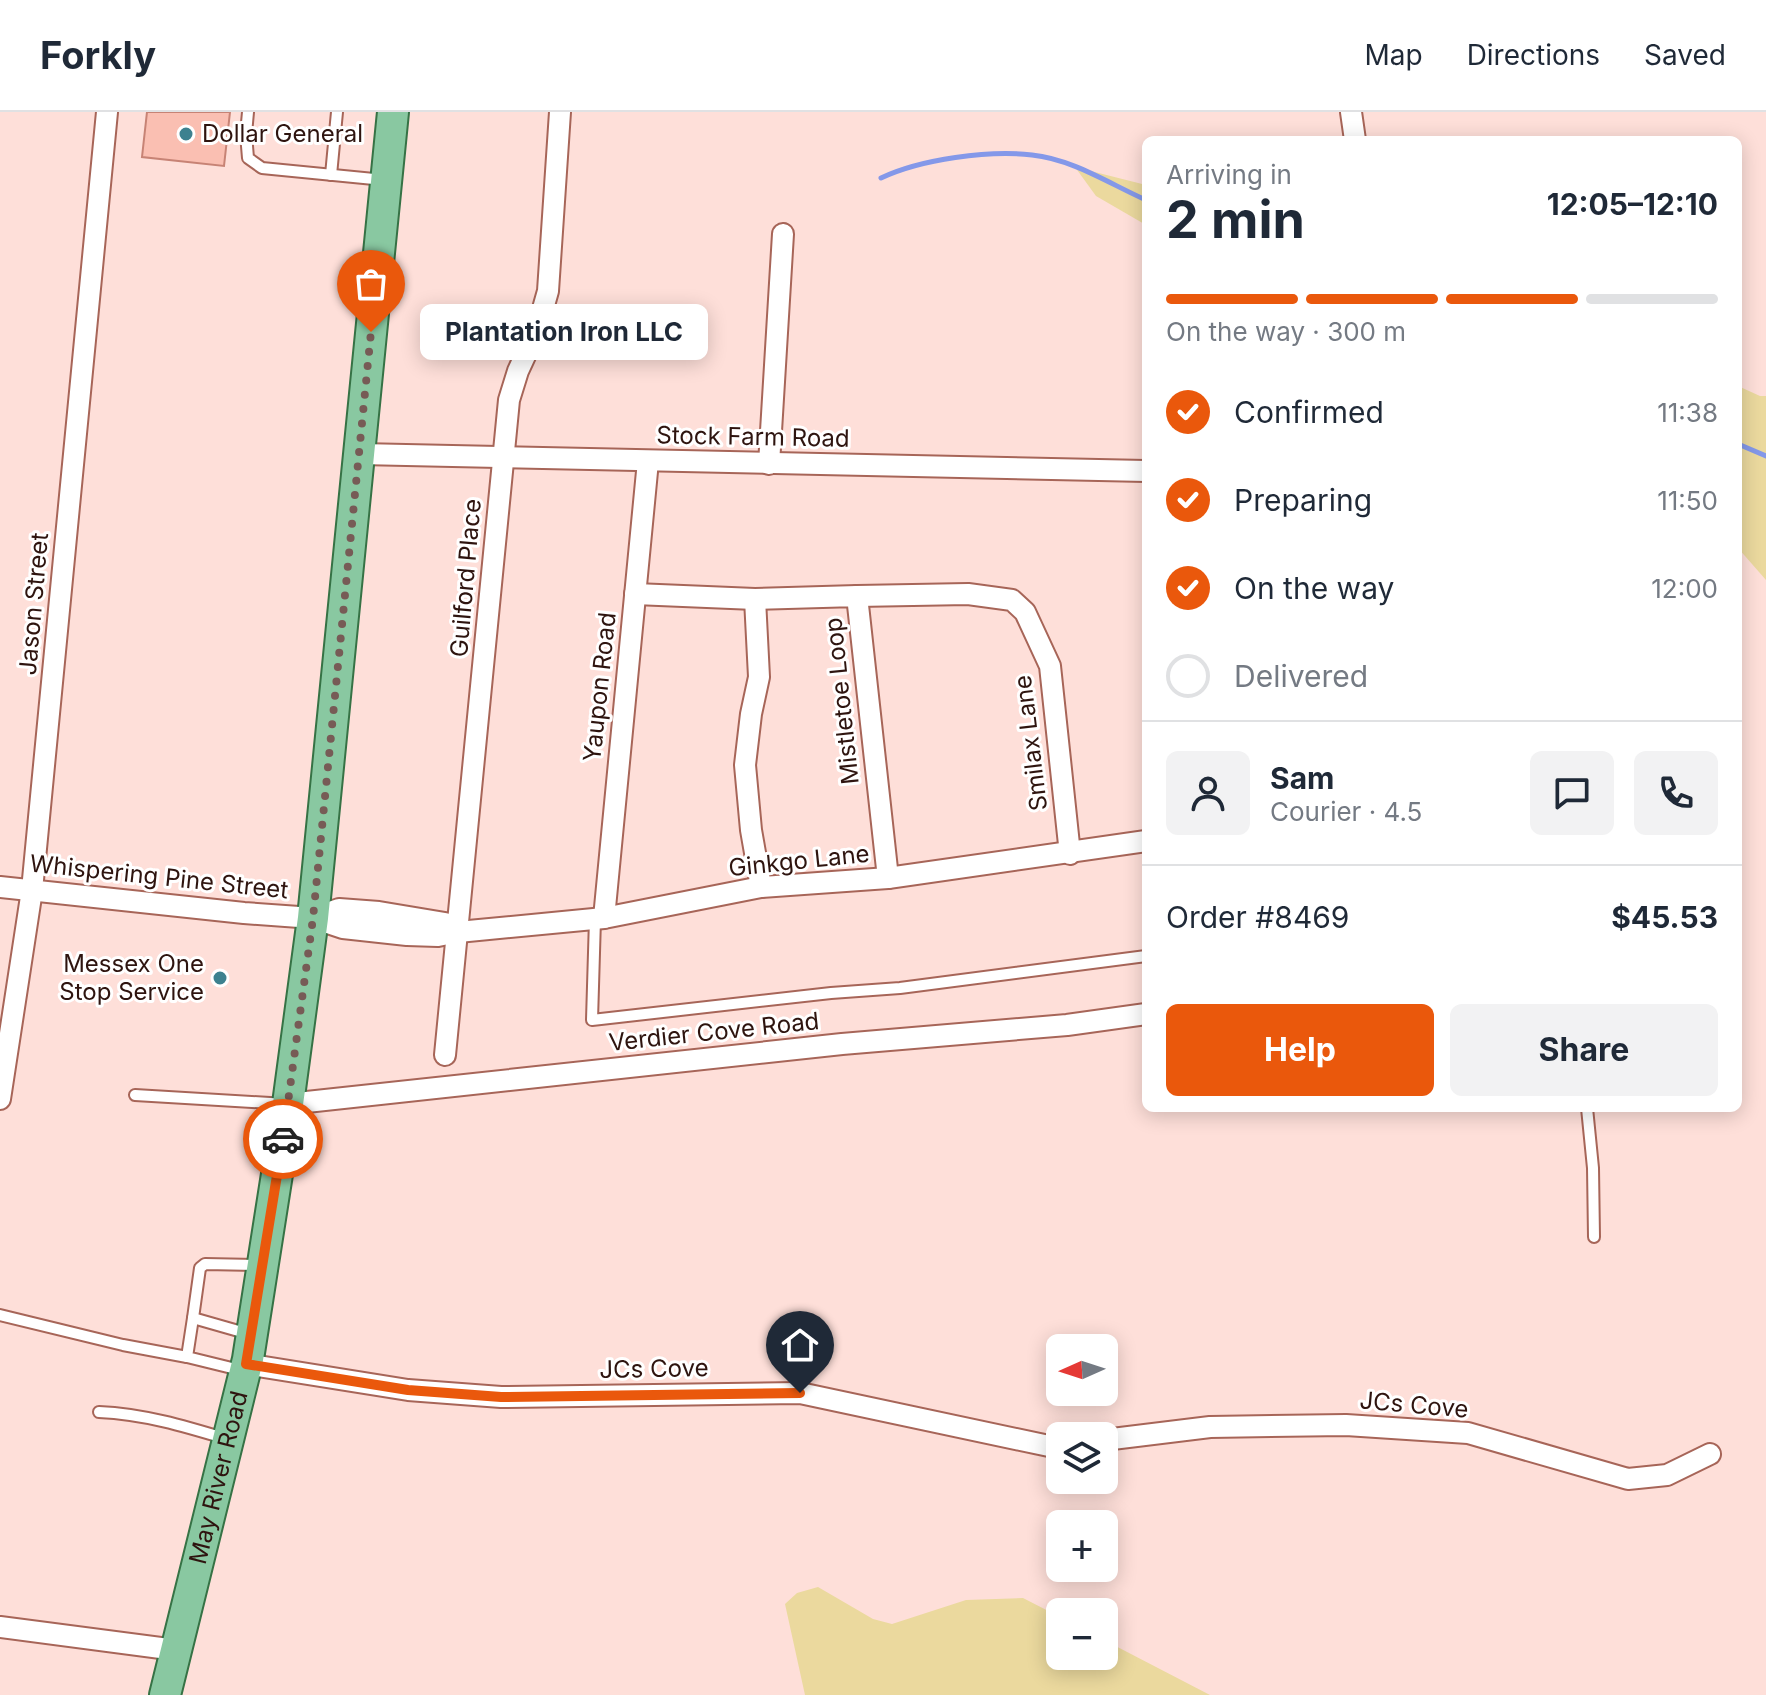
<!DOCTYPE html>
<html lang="en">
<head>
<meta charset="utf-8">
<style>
  body { margin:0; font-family:Inter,sans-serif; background:#f2f2f3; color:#1f2937; height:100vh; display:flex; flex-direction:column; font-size:30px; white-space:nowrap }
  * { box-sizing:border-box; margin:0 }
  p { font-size:26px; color:#747a83 }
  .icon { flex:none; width:44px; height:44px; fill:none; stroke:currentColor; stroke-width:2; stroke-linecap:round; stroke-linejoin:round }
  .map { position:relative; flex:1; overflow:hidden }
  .details { position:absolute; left:1142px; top:24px; width:600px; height:976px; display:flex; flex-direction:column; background:#fff; border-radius:12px; box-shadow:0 4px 20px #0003 }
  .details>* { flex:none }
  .needle { width:52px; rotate:267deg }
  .controls { position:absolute; left:1046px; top:1222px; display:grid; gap:16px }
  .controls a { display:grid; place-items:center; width:72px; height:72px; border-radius:12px; background:#fff; box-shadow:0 4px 20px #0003; font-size:40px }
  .pin { position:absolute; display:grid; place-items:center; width:68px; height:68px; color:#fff; margin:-82px -34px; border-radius:50% 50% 50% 0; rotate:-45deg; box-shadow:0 0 8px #0007 }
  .pin .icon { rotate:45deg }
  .courier { position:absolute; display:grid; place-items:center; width:80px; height:80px; margin:-40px; border:6px solid #ea580c; border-radius:50%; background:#fff; color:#222; box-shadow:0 2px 10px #0007 }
  .bubble { position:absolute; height:56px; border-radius:12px; background:#fff; box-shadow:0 4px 20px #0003; font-size:26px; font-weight:700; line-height:56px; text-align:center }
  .headline em { font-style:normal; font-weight:700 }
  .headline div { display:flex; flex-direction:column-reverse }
  .headline { display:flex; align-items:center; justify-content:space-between; height:136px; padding:0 24px }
  h1 { font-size:52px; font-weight:700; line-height:60px }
  .bar { display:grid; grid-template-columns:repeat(4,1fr); gap:12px 8px; align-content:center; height:96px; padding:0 24px }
  .bar i { height:10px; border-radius:6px; background:#e0e1e3 }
  .bar .on { background:#ea580c }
  .bar p { grid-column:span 4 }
  .line { display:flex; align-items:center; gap:20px; padding:0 24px; border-top:2px solid #e0e1e3 }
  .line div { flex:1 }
  .round { display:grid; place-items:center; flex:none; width:84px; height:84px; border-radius:12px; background:#f2f2f3 }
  ol { padding:0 24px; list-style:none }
  li { display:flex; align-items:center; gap:24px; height:88px }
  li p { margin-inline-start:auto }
  li .icon { padding:8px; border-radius:50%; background:#ea580c; color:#fff; stroke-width:4 }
  li:last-child { color:#747a83 }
  li i { width:44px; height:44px; border:4px solid #e0e1e3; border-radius:50% }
  .button { display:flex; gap:16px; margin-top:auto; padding:16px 24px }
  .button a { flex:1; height:92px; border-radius:12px; background:#ea580c; color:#fff; font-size:32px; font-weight:700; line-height:92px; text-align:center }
  .button a+a { background:#f2f2f3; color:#1f2937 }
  header { display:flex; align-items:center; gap:48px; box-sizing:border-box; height:112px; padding:0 40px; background:#fff; border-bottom:2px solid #e0e1e3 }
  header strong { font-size:38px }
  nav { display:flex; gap:44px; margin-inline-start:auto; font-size:28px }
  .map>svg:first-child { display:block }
  .green { fill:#ebd99e }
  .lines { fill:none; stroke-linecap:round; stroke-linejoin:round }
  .stream { stroke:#8498e9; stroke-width:5 }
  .building { fill:#fabfb2; stroke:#c78375; stroke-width:2 }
  .service-casing { stroke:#a76558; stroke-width:14 }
  .minor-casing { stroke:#a76558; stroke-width:24 }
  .primary-casing { stroke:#367245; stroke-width:34 }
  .service { stroke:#fff; stroke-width:10 }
  .minor { stroke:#fff; stroke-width:20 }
  .primary { stroke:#89c8a1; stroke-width:30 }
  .done { stroke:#775b56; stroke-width:8; stroke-dasharray:0 14.4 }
  .route { stroke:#ea580c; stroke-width:10 }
  .poi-dot { fill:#3d818f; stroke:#fff; stroke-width:3 }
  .labels { text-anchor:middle; stroke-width:6; stroke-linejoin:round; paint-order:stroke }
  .poi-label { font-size:24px; fill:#2e140f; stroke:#fff; text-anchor:start }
  .street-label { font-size:24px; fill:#2e140f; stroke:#fff }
</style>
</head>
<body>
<header>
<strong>Forkly</strong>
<nav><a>Map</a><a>Directions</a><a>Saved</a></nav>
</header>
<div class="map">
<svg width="1766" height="1583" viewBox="0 0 1766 1583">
  <rect width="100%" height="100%" fill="#fedfd9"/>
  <!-- green -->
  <g class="green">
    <path d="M1075,55L1146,73V113L1096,84Z"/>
    <path d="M1738,274L1760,284H1766V468L1738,436Z"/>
    <path d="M818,1475L873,1507L892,1512L966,1488L1023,1486L1060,1505V1544H1104V1528L1210,1583H805L785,1492L797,1481Z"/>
  </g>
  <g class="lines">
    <!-- stream -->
    <g class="stream">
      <path d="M881,66C921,47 989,38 1032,43C1072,47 1110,72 1146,88"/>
      <path d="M1738,332L1766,344"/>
    </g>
  </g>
  <!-- building -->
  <path class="building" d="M147,0H230L224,54L142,45Z"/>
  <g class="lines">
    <!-- service casing -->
    <g class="service-casing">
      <g id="service">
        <path d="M248,0L246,22L248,46L262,56L384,68"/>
        <path d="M331,63L337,0"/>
        <path d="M595,807L592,908L831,881L900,876L1146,844"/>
        <path d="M135,983L286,992"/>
        <path d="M1587,996L1593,1056L1594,1125"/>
        <path d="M0,1203L123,1233L187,1245"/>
        <path d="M193,1206L187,1245L240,1258"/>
        <path d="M249,1222L193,1206L200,1156L205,1152L262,1153"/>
        <path d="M99,1300C144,1302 184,1314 227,1327"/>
      </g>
    </g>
    <!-- minor casing -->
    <g class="minor-casing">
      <g id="minor">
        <path d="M1351,0L1355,28"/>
        <path d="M360,342L1146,359"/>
        <path d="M769,352L783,122"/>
        <path d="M635,482L755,487L857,484L888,766"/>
        <path d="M857,484L968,482L1012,488L1025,500L1050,554L1070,742"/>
        <path d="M755,487L759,565L751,602L745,653L751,718L761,775"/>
        <path d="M0,775L244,801L313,806L343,816L407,823L438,824L458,820L445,811L379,800L339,797L313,806"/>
        <path d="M604,806L648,349"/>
        <path d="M458,820L604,806L761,775L888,766L1146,729"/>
        <path d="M445,943L509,288L518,259L537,218L548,179L560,0"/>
        <path d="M0,987L32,778L107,0"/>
        <path d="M288,992L842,932L1067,913L1146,902"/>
        <path d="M246,1252L408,1278L501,1285L800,1281L1049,1334L1060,1333"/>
        <path d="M1104,1328L1210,1315L1346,1313L1468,1321L1628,1367L1667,1363L1710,1342"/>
        <path d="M0,1515L176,1538"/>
      </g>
    </g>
    <!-- primary casing -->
    <g class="primary-casing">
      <g id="primary">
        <path id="s1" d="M165,1583L248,1247L288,992L313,806L393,0"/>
      </g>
    </g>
    <!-- service -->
    <use href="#service" class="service"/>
    <!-- minor -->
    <use href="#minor" class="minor"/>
    <!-- primary -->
    <use href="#primary" class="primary"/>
  </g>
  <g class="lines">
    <!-- done -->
    <path class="done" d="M283,1027L313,806L371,220"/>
    <!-- route -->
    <path class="route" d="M283,1027L246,1252L408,1278L501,1285L800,1281"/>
  </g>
  <!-- markers -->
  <g class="poi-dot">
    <circle cx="186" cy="22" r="8"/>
    <circle cx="220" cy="866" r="8"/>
  </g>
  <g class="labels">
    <!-- poi labels -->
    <g class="poi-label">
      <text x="202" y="30">Dollar General</text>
      <text x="204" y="860" text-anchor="end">Messex One<tspan x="204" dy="28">Stop Service</tspan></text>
    </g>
    <!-- street labels -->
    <g class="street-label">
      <text transform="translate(753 325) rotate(1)" y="8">Stock Farm Road</text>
      <text transform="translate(466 466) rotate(-85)" y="8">Guilford Place</text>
      <text transform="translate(34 492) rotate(-85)" y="8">Jason Street</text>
      <text transform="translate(600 575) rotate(-84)" y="8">Yaupon Road</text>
      <text transform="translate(842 589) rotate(-96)" y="8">Mistletoe Loop</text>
      <text transform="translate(1031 631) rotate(-97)" y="8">Smilax Lane</text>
      <text transform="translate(799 749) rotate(-6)" y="8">Ginkgo Lane</text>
      <text transform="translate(159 765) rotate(6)" y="8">Whispering Pine Street</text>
      <text transform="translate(714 920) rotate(-6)" y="8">Verdier Cove Road</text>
      <text transform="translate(654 1257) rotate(-1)" y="8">JCs Cove</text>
      <text transform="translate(1414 1293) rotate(5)" y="8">JCs Cove</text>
      <text dy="8" stroke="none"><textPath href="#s1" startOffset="224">May River Road</textPath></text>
    </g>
  </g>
</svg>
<div class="controls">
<a><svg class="needle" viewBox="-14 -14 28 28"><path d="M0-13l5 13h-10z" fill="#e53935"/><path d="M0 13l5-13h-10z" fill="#747a83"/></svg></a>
<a><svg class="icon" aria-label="layers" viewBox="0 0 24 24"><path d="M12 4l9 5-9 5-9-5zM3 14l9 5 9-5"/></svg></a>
<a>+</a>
<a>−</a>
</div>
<div class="pin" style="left:371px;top:220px;background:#ea580c"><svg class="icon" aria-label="bag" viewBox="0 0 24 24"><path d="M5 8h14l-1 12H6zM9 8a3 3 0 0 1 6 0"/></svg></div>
<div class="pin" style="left:800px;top:1281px;background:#1f2937"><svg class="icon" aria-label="home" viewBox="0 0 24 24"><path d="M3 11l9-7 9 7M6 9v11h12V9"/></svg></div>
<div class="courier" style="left:283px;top:1027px"><svg class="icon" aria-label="car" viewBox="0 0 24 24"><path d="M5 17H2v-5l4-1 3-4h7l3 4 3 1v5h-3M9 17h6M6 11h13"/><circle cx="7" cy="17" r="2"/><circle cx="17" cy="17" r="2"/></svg></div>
<div class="bubble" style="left:420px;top:192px;width:288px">Plantation Iron LLC</div>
<section class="details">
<div class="headline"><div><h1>2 min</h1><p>Arriving in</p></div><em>12:05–12:10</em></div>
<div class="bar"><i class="on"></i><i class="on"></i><i class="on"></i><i></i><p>On the way · 300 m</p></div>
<ol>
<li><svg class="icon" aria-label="check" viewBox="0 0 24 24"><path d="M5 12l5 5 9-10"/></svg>Confirmed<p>11:38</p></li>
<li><svg class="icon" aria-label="check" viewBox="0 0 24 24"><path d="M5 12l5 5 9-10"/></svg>Preparing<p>11:50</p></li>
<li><svg class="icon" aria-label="check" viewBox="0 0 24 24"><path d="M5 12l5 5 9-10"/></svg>On the way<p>12:00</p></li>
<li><i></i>Delivered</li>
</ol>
<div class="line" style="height:144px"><a class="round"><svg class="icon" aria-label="person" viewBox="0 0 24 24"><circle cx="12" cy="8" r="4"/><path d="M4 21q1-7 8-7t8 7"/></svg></a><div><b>Sam</b><p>Courier · 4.5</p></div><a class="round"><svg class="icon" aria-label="chat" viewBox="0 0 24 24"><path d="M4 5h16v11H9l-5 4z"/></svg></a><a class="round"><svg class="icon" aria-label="phone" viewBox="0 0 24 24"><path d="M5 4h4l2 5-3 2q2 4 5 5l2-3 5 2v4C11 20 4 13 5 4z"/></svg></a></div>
<div class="line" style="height:104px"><div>Order #8469</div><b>$45.53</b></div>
<div class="button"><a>Help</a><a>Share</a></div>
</section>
</div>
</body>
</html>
